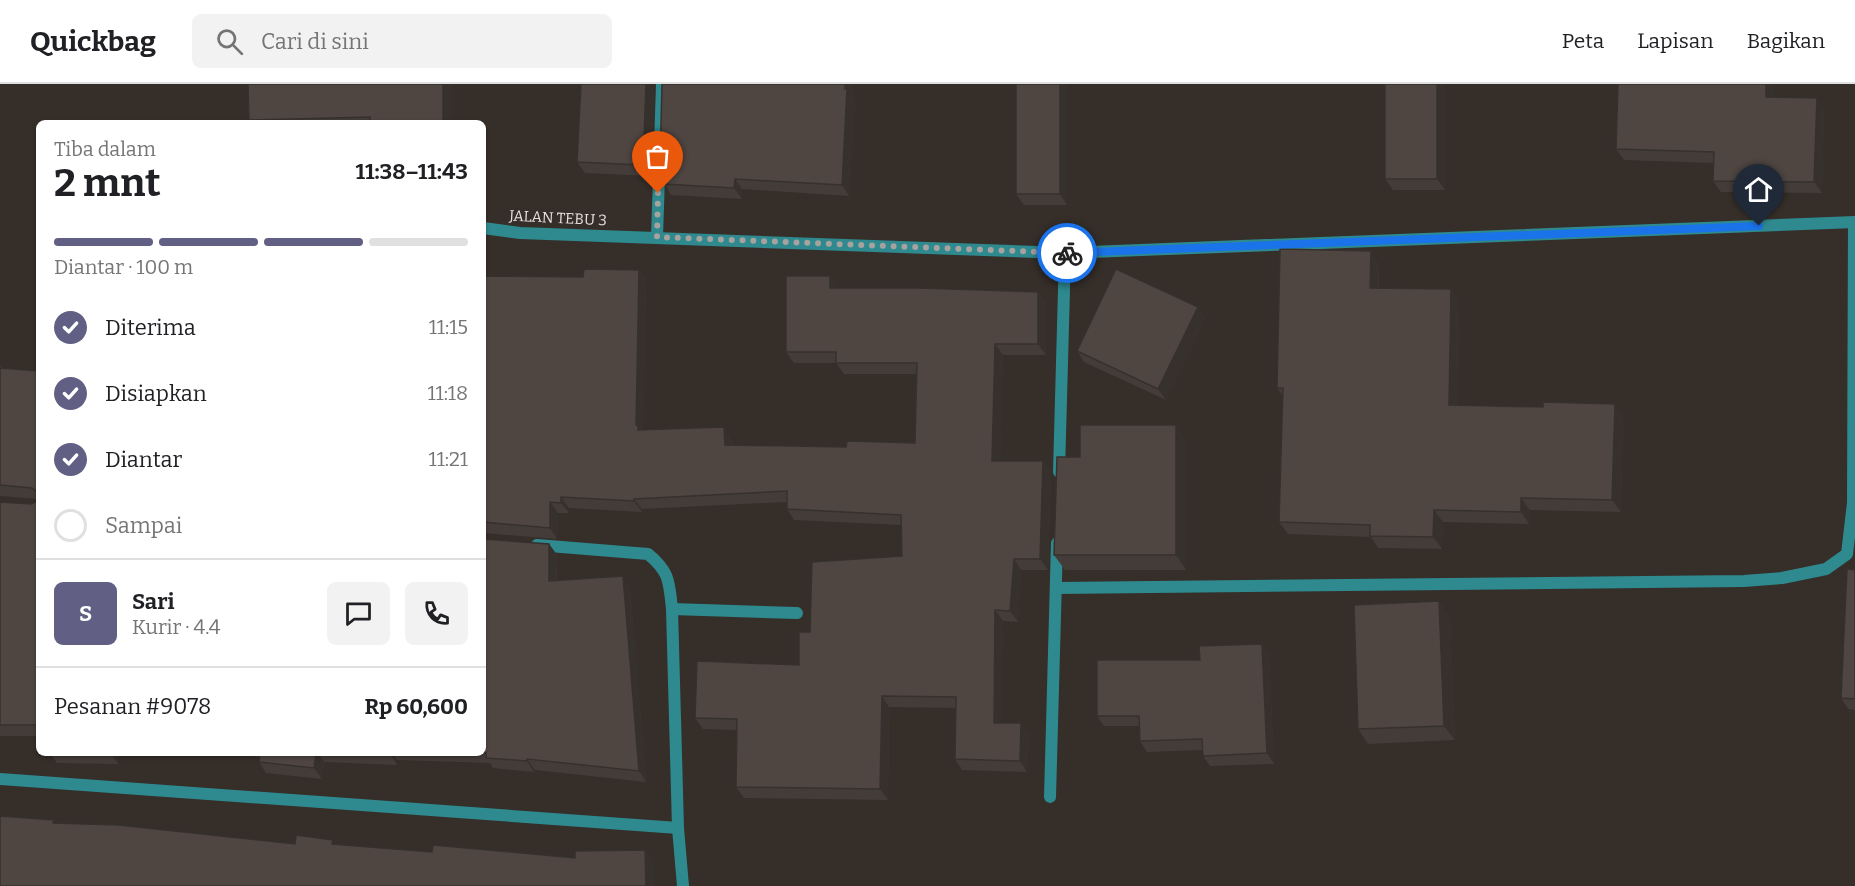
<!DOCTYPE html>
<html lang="id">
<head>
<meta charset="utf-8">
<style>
  body { margin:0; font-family:Bitter,serif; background:#f2f2f2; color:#202124; height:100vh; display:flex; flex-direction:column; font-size:22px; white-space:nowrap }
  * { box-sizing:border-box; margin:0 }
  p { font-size:20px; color:#757577 }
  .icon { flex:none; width:33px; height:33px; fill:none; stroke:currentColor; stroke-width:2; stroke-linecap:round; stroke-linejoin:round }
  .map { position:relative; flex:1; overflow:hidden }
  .sheet { position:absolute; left:36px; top:36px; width:450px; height:636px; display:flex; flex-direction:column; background:#fff; border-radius:9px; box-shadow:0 2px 4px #0004 }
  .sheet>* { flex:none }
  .pin { position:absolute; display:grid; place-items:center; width:51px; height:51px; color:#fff; margin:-62px -26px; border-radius:50% 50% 50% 0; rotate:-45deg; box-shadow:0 0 6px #0007 }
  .pin .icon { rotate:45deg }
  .courier { position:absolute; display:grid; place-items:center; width:60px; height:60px; margin:-30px; border:4px solid #1a73e8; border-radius:50%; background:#fff; color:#222; box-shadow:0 2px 8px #0007 }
  .summary em { font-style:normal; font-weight:700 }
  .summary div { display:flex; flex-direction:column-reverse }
  .summary { display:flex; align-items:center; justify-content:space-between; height:102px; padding:0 18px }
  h1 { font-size:39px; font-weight:700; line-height:45px }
  .bar { display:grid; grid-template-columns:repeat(4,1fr); gap:9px 6px; align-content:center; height:72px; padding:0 18px }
  .bar i { height:8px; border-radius:4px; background:#e0e0e0 }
  .bar .on { background:#616084 }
  .bar p { grid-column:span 4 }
  .line { display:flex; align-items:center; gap:15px; padding:0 18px; border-top:2px solid #e0e0e0 }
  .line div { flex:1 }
  .round { display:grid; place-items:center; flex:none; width:63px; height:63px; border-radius:9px; background:#f2f2f2 }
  ol { padding:0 18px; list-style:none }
  li { display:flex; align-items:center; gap:18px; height:66px }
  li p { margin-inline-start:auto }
  li .icon { padding:6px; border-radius:50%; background:#616084; color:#fff; stroke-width:4 }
  li:last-child { color:#757577 }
  li i { width:33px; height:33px; border:3px solid #e0e0e0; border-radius:50% }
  header { display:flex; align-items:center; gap:36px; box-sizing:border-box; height:84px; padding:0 30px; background:#fff; border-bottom:2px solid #e0e0e0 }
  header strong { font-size:28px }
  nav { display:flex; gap:33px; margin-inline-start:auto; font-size:21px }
  .search { width:420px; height:54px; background:#f2f2f2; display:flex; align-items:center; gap:15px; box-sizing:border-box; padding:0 21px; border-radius:9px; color:#757577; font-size:22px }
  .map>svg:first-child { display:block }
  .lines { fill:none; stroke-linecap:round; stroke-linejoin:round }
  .minor { stroke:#2e8a8f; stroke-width:12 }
  .wall { fill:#443c39 }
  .shaded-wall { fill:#37312e }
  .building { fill:#4f4642; stroke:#37312e; stroke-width:1.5 }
  .done { stroke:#a8a29f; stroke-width:6; stroke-dasharray:0 10.8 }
  .route { stroke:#1a73e8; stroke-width:8 }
  .labels { text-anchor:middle; stroke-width:5; stroke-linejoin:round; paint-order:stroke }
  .street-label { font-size:15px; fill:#e6e1de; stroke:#352e29 }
</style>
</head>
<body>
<header>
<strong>Quickbag</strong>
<div class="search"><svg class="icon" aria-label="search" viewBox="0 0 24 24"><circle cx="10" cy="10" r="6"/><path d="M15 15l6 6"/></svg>Cari di sini</div>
<nav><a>Peta</a><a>Lapisan</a><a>Bagikan</a></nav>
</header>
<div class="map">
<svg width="1855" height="802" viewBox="0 0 1855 802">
  <rect width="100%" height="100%" fill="#352e29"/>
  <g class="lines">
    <!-- minor -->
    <g class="minor">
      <path d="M483,144L520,149L1065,169L1855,138"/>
      <path d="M657,153L662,0"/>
      <path d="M1059,388L1065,169"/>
      <path d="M537,461L648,470C670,488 669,498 672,525L678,744L683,802"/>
      <path d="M1056,504L1744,497L1782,494L1826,485L1847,470L1853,419L1854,138"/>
      <path d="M672,525L797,529"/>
      <path d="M0,695L678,744"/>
      <path d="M1050,713L1057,459"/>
    </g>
  </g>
  <!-- wall -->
  <g class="wall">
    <path d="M452,0V39H252L249,36Z"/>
    <path d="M853,0V13L855,16L849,112L742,105V115L671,111L664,100V89L660,82Z"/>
    <path d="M1067,0V121H1024L1016,110Z"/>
    <path d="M1445,0V106H1393L1385,95Z"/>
    <path d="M1774,0V13L1824,25L1822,109L1721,108L1713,97L1714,79L1624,76L1616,65Z"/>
    <path d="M654,7L651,92L585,89L577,78Z"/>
    <path d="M1379,179V204L1459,217L1458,321L1623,332L1621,428L1530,426L1529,440L1443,438L1442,465L1378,464L1371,453L1288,450L1279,438L1283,312L1277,304Z"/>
    <path d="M639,186L646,197L643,346L731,354L732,361L846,363L915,359L916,290H844L836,279H794L786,268L830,192L837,203V204L1038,208L1046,219V271H1003L1000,377H1043L1051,388L1048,486H1021L1018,538L1003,537L1001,639H1021L1029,650L1027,688L962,686L955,675L956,624L889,623L888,716L744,714L736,703L737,646L703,645L695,634L799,581L810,548L902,472L901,441L794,436L787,425V418L642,425V428L569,424V429H558L557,455L483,449V192L583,193Z"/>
    <path d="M1198,223L1205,234L1166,316L1084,278L1077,267Z"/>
    <path d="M0,281L2,284L39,287V652H0V418L31,420L38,417V415L0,412Z"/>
    <path d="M1186,356V486H1065L1054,471L1080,373Z"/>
    <path d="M483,455L549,460L557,471V497L630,503L646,698L535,686L534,688L493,684L490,679L397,676V681L324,678L322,695L266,689L259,678V673L228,669H483Z"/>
    <path d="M1855,486V626L1848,625L1841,614Z"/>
    <path d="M1450,532L1455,656L1368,660L1358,645Z"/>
    <path d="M1262,560L1269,570L1274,680L1210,682L1203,672V666L1147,668L1140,657L1139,642H1104L1097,632L1200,576Z"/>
    <path d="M50,669H118V680L57,679Z"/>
    <path d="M123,669H192V672Z"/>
  </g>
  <!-- shaded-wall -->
  <g class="shaded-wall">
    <path d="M443,0H452V39H444L443,37Z"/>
    <path d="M646,0H649L654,7L651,92L643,81Z"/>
    <path d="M845,0H853V13L855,16L849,112L842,101Z"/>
    <path d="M1060,0H1067V121L1060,110Z"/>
    <path d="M1437,0H1445V106L1437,95Z"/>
    <path d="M1766,0H1774V24L1766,13Z"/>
    <path d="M1817,14L1824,25L1822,109L1814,98Z"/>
    <path d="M735,95L742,105V115L734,104Z"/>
    <path d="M1371,167L1379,179L1378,216L1370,204Z"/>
    <path d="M639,186L646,197L643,349L638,346L636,341Z"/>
    <path d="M830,192L837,203V215L830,204Z"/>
    <path d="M1451,205L1459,217L1458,333L1449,321Z"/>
    <path d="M1038,208L1046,219V271L1038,260Z"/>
    <path d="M1198,223L1205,234L1166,316L1158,305Z"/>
    <path d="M995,260L1003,271L1000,388L992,377Z"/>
    <path d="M1615,320L1623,332L1621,428L1612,416Z"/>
    <path d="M1176,341L1186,356V486L1176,471Z"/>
    <path d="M724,343L731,354L732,372L725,361Z"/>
    <path d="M1043,377L1051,388L1048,486L1040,475Z"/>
    <path d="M561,413L569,424V429L561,419Z"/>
    <path d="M1521,414L1530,426L1529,440L1521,428Z"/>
    <path d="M634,415L642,425V428L634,417Z"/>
    <path d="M550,418L558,429L557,455L550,444Z"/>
    <path d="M1434,426L1443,438L1442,465L1433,453Z"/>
    <path d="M549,460L557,471L556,508L549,497Z"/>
    <path d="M1014,475L1021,486L1018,538L1010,527Z"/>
    <path d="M623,492L630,503L646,698L639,687Z"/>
    <path d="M1439,517L1450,532L1455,656L1444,642Z"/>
    <path d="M995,526L1003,537L1001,649L994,639Z"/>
    <path d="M1262,560L1269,570L1274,680L1267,669Z"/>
    <path d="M882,612L889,623L888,716L880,705Z"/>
    <path d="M1021,639L1029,650L1027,688L1020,677Z"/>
    <path d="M111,669H118V680Z"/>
    <path d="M316,669H318L324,678L322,695L314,684Z"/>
    <path d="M390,669H393L397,676V681Z"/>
    <path d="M527,675L535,686L534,688L527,677Z"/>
    <path d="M645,766L653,777L654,802H646Z"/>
  </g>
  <!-- building -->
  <g class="building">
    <path d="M248,0H443V37H370V33L249,36Z"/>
    <path d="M581,0H646L643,81L577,78Z"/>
    <path d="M662,0H845V5H847L842,101L735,95L734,104L664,100L665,82H660Z"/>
    <rect x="1016" y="0" width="44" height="110"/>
    <rect x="1385" y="0" width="52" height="95"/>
    <path d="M1618,0H1766V13L1817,14L1814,98L1713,97L1714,68L1616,65Z"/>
    <path d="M1280,165L1371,167L1370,204L1451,205L1449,321L1543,323V318L1615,320L1612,416L1521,414V428L1434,426L1433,453L1370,452V441L1279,438L1283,304H1277Z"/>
    <path d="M584,185L639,186L636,341H638V346L724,343L725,361L846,363L847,357L915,359L917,279H836V268H786V192H830V204H919L1038,208V260H995L992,377H1043L1040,475H1014L1010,527L995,526L994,639H1021L1020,677L955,675L956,613L882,612L880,705L736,703L737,635L695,634L697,577L799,581V548H810L812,478L902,472L901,431L787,425V407L634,415V417L561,413V419L550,418V444L483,438V192L583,193Z"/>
    <path d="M1116,185L1198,223L1158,305L1077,267Z"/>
    <path d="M0,284L39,287V409L32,404L0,401Z"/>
    <path d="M1080,341H1176V471H1054L1057,373H1080Z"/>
    <path d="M39,409V641H0V418L31,420L38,417Z"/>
    <path d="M483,455L549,460V497L623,492L639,687L527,675V677L486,674V669L483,668Z"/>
    <path d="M1847,485L1855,486V615L1841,614Z"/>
    <path d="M1439,517L1444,642L1358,645L1354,521Z"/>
    <path d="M1262,560L1267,669L1203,672L1202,655L1140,657L1139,632H1097V576H1200L1199,562Z"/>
    <path d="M260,669H316L314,684L259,678Z"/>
    <path d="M361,669H390V670Z"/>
    <path d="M0,732L54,736L53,739L118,741L295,760L296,751L333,756L332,760L432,768L433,761L575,774V767L645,766L646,802H0Z"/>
  </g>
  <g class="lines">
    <!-- done -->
    <path class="done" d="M658,109L657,153L1067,169"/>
    <!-- route -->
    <path class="route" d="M1067,169L1759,142"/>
  </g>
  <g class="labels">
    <!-- street labels -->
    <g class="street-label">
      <text transform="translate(558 134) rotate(3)" y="5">JALAN TEBU 3</text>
    </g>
  </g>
</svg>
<div class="pin" style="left:658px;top:109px;background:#ea580c"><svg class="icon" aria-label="bag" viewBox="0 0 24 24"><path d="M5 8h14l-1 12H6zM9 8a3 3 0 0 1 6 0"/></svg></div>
<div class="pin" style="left:1759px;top:142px;background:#1f2937"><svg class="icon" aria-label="home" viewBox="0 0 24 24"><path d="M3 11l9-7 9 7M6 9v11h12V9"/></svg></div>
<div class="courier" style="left:1067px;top:169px"><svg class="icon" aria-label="bike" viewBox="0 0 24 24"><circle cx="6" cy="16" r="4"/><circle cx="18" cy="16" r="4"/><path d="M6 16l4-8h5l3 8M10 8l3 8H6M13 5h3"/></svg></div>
<section class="sheet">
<div class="summary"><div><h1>2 mnt</h1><p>Tiba dalam</p></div><em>11:38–11:43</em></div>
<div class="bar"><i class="on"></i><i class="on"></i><i class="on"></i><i></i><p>Diantar · 100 m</p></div>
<ol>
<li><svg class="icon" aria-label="check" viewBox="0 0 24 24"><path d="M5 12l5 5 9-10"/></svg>Diterima<p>11:15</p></li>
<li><svg class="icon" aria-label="check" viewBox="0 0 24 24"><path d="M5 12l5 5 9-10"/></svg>Disiapkan<p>11:18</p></li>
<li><svg class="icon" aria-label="check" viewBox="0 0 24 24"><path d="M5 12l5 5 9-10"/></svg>Diantar<p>11:21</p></li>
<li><i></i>Sampai</li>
</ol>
<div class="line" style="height:108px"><b class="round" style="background:#616084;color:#fff">S</b><div><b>Sari</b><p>Kurir · 4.4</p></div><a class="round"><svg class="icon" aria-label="chat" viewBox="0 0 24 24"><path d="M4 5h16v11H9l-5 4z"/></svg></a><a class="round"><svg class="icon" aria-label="phone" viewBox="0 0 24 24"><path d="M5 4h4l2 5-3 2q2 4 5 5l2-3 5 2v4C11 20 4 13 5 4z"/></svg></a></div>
<div class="line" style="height:78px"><div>Pesanan #9078</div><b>Rp 60,600</b></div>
</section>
</div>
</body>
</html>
